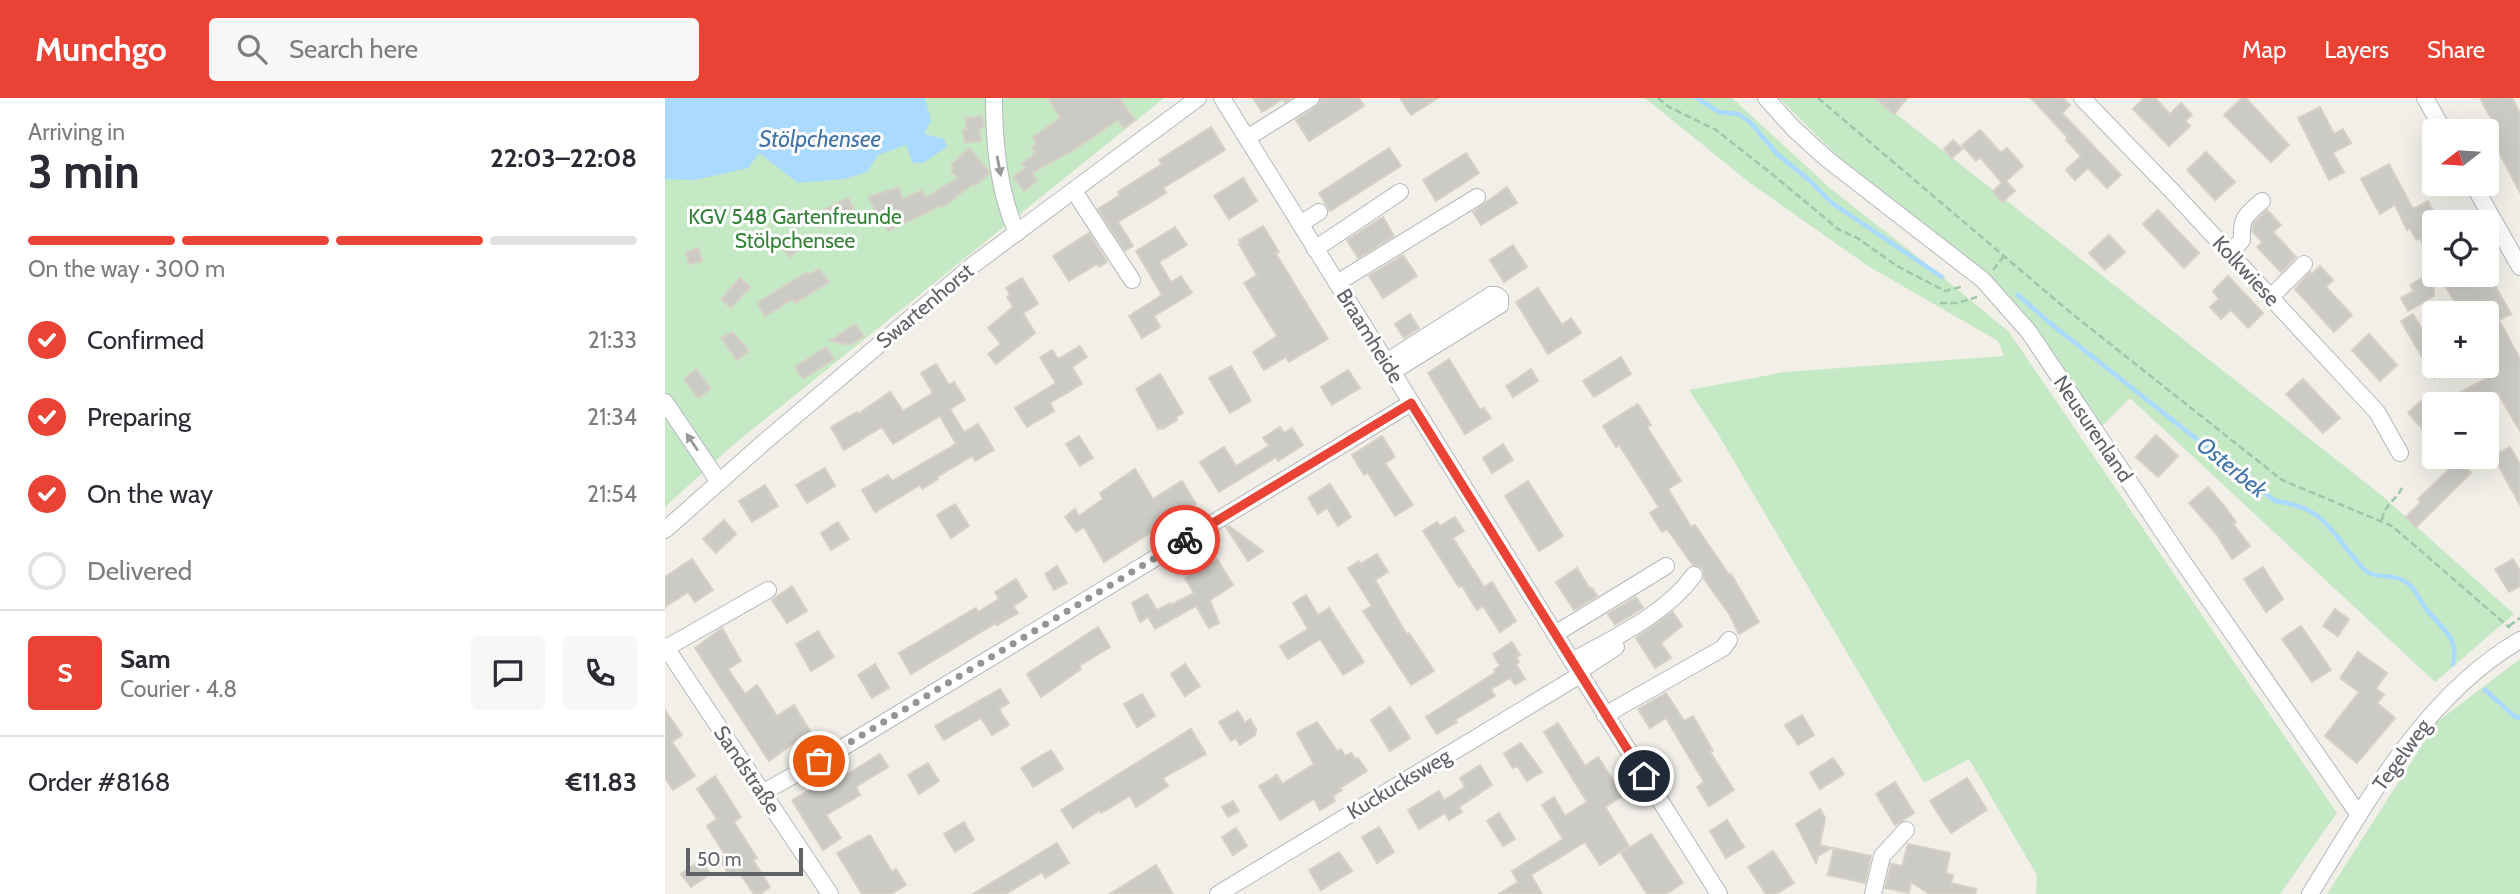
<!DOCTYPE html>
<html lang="en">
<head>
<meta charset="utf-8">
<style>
  body { margin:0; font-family:Cabin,sans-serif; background:#f7f7f7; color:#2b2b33; height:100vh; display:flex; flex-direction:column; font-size:26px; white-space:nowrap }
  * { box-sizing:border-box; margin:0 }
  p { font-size:23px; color:#7c7c81 }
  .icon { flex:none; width:38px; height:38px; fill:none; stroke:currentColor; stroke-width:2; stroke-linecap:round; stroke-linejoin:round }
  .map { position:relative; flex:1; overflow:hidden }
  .details { display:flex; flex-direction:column; background:#fff; width:665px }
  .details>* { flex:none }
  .needle { width:46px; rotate:253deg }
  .controls { position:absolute; left:1757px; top:21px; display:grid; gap:14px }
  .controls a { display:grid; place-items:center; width:77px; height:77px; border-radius:7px; background:#fff; box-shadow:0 7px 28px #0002; font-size:35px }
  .scale { position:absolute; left:21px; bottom:18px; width:117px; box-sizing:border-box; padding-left:7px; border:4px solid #5f6368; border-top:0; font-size:19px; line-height:24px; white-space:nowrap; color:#5f6368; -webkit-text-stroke:5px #fff; paint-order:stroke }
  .pin { position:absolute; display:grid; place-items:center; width:60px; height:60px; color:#fff; margin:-30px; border:4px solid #fff; border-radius:50%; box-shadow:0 2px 7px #0007 }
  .courier { position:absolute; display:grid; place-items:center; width:70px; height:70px; margin:-35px; border:5px solid #ea4335; border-radius:50%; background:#fff; color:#222; box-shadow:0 2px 9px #0007 }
  .head em { font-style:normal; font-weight:800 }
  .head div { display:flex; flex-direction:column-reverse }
  .head { display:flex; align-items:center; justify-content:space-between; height:119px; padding:0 28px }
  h1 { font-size:46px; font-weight:800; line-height:52px }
  .bar { display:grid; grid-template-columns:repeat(4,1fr); gap:10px 7px; align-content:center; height:84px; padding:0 28px }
  .bar i { height:9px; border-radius:5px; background:#e1e1e2 }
  .bar .current { background:#ea4335 }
  .bar p { grid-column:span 4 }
  .line { display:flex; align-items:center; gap:18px; padding:0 28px; border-top:2px solid #e1e1e2 }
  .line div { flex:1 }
  .round { display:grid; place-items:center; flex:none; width:74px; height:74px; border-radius:7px; background:#f7f7f7 }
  ol { padding:0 28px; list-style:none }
  li { display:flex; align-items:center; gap:21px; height:77px }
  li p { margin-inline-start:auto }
  li .icon { padding:7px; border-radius:50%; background:#ea4335; color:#fff; stroke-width:4 }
  li:last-child { color:#7c7c81 }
  li i { width:38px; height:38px; border:4px solid #e1e1e2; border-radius:50% }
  header { display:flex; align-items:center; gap:42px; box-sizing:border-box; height:98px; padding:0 35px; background:#ea4335; color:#fff }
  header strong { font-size:33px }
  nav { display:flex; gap:38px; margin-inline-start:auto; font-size:24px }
  .search { width:490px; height:63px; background:#f7f7f7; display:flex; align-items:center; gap:18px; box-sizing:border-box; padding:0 24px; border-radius:7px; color:#7c7c81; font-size:26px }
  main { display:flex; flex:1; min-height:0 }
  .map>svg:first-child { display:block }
  .green { fill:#c5e8c5 }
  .water { fill:#aadaff }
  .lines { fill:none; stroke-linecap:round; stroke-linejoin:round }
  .stream { stroke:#aadaff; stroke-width:4.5 }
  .building { fill:#cccac5; stroke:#d6d1c6; stroke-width:2 }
  .minor-casing { stroke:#b5b8bc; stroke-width:18 }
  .path { stroke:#9cc7a9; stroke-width:2.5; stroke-dasharray:7 3.5; stroke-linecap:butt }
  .minor { stroke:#fff; stroke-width:16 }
  .oneway { fill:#979a9d }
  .done { stroke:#929495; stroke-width:7; stroke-dasharray:0 12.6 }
  .route { stroke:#ea4335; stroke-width:9 }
  .labels { text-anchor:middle; stroke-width:6; stroke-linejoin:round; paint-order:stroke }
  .park-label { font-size:21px; fill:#348238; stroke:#fff }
  .street-label { font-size:21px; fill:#5f6368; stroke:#fff }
  .water-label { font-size:23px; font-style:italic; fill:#4174aa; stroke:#fff }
</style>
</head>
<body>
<header>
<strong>Munchgo</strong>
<div class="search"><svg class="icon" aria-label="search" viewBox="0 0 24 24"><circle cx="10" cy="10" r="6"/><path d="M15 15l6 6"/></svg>Search here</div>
<nav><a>Map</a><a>Layers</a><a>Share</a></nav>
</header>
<main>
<section class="details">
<div class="head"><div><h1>3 min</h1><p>Arriving in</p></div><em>22:03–22:08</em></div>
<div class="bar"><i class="current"></i><i class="current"></i><i class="current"></i><i></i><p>On the way · 300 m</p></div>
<ol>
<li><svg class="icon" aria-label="check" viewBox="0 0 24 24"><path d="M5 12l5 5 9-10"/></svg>Confirmed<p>21:33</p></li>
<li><svg class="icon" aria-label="check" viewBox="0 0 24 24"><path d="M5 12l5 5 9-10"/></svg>Preparing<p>21:34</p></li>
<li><svg class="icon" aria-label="check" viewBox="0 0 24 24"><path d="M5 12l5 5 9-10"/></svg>On the way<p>21:54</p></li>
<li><i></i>Delivered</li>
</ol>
<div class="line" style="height:126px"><b class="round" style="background:#ea4335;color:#fff">S</b><div><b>Sam</b><p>Courier · 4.8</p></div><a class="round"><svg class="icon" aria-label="chat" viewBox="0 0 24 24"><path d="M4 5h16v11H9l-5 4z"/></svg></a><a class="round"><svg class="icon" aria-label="phone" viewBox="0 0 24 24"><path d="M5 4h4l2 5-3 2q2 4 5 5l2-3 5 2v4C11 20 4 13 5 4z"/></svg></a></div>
<div class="line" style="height:91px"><div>Order #8168</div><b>€11.83</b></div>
</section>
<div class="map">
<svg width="1855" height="796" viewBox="0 0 1855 796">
  <rect width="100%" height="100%" fill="#f1efe8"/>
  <!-- green -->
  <g class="green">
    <path d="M0,0H499L68,347L0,409Z"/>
    <path d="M980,0H1067L1166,91L1263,167L1344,234L1672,715L1615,796H1371L1372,777L1304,661L1259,685L1053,336L1024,292L1120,274L1339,258L1333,243L1203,168L1085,85Z"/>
    <path d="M1114,0H1211L1715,396L1849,516L1770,584L1465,300L1437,328L1371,231L1327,182L1297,155L1182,67Z"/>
    <path d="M1855,561V796H1662L1772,624Z"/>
  </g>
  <!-- water -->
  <path class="water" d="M0,0H260L266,23L259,36L279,41L282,49L258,65H248L241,47L213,57L202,74L179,81L133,85L94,55L83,70L30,82L0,81Z"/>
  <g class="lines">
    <!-- stream -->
    <g class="stream">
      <path d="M1032,0L1054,14L1073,16L1085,24L1112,56L1144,82L1167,105L1277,179"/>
      <path d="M1353,197L1386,226L1610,403C1665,410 1666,438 1699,471C1709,482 1727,475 1739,483C1751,489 1754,503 1762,512C1776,530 1795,540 1788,566"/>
      <path d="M1820,592L1849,618L1855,620"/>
    </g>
  </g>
  <!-- building -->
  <g class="building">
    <path d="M383,0H454L470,22L459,30L453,22L410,51L367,75L372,83L359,93L348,79L360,70L357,66L371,55L367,49L371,46L368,39L395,20Z"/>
    <path d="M588,0H626L620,4L618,1L597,14Z"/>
    <path d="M656,0H694L699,8L644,43L631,22L652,8Z"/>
    <path d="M735,0H773L746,17Z"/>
    <path d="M1210,0H1242L1229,16Z"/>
    <path d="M1366,0H1398L1405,7L1397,15L1456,77L1442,90L1423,70L1410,82L1401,72L1416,58L1401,42L1403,40Z"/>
    <path d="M1479,0H1490L1505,16L1516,5L1527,17L1520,23L1525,28L1504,48L1468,11Z"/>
    <path d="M1577,0H1581L1624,47L1606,64L1559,17Z"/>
    <path d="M1815,0H1847L1855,15V95L1832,50L1822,55V39L1833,33Z"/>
    <path d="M1655,9L1669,36L1678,31L1686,45L1668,55L1679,74L1664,82L1633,20Z"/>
    <path d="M317,18L319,29L314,30L316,43L300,45L298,32L302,31L300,20Z"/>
    <path d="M546,29L560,52L498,90L501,95L453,124L468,148L460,153L433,111L455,97L453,94L497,66L494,62Z"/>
    <path d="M1315,32L1336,55L1342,50L1358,68L1341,83L1350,93L1337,104L1328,93L1337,85L1315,59L1311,63L1297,47Z"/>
    <path d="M1288,42L1297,51L1287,60L1279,51Z"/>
    <path d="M304,50L323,72L324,76L310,88L308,86L278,109L277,107L223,133L203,99L234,89L237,102L257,92L261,99L293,80L286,73L289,70L286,67Z"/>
    <path d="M724,50L736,68L665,113L654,95Z"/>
    <path d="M1541,54L1570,84L1550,102L1522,72Z"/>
    <path d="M801,55L814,75L771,103L758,82Z"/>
    <path d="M1724,66L1748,111L1763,103L1774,124H1769V170L1755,140L1751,142L1745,130L1742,132L1730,107L1715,116L1696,81Z"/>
    <path d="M578,80L592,103L564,121L549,98Z"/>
    <path d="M842,89L852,105L816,127L808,114Z"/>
    <path d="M183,100L190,114L180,119L178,116L155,129L149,117Z"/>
    <path d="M1493,112L1534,155L1519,170L1478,126Z"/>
    <path d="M1602,112L1616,127L1608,134L1631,159L1616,174L1592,149L1597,144L1587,133L1589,125Z"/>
    <path d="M718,119L729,138L693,160L682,142Z"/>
    <path d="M598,128L614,154L611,156L663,241L624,264L621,259L599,272L588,254L612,238L579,185L592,177L574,146L576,145L574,142Z"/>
    <path d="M510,129L522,147L494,164L506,184L516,178L527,195L489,218L495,229L477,240L464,218L497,197L471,153Z"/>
    <path d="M126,135L137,149L125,159L113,145Z"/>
    <path d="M424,135L442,164L434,169L432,166L404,183L388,158Z"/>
    <path d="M1444,137L1460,154L1440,172L1424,155Z"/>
    <path d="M848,147L862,169L839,184L825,162Z"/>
    <path d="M33,150L37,163L24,166L21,154Z"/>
    <path d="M738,157L752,178L718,200L704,178Z"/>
    <path d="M1655,168L1668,182L1661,189L1687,217L1669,234L1630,191L1645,174L1647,176Z"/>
    <path d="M154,171L164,184L130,205L128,201L100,218L92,205L142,174L144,177Z"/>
    <path d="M1769,173V198L1743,213L1736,200L1749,193L1745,187Z"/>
    <path d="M1774,177H1824L1846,216L1834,222L1855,261V333L1832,294L1809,306H1773L1830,276L1822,261V215H1796Z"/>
    <path d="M1563,178L1598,215L1583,230L1566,212L1556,221L1545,209L1554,201L1548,193Z"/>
    <path d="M75,180L85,189L66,210L56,201Z"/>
    <path d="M357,180L373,206L358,215L370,235L331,266L323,256L336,246L323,230L348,209L342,199L345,196L341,190Z"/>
    <path d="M873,190L897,227L906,220L916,235L883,256L851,204Z"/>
    <path d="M745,216L754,230L739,240L730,226Z"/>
    <path d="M1748,216L1769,253V279L1736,223Z"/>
    <path d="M190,226L199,238L185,247L165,243Z"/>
    <path d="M67,234L82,250L83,254L72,262L56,240Z"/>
    <path d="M1704,236L1732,267L1715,283L1687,252Z"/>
    <path d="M415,248L422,259L407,269L417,286L385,305L389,313L362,329L350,310L391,285L375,259L387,252L393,261Z"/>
    <path d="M161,249L169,261L138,281L130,269Z"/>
    <path d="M956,259L966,276L929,299L918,283Z"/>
    <path d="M784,261L815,312L819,310L826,320L800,336L763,275Z"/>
    <path d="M271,266L284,287L289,284L300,302L285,311L299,334L313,326L329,352L310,363L307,358L272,379L273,381L257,391L255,387L210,414L197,392L223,377L227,383L291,346L275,318L228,346L217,329L179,352L166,329L192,314L193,316L225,294L238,313L268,295L256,275Z"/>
    <path d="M566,268L586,303L565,315L544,280Z"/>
    <path d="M31,271L46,291L33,300L19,281Z"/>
    <path d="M866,271L873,283L848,299L841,288Z"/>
    <path d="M683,272L695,290L667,307L656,289Z"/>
    <path d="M495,276L518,315L511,319L512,322L497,331L496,329L493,331L471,291Z"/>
    <path d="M1638,281L1675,320L1658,335L1621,296Z"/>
    <path d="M1759,300L1769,311V343L1743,315Z"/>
    <path d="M973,306L986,327L982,329L1016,383L1003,391L1026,429L1030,427L1064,477L1066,476L1094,524L1074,536L1065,517L1039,481V474L1036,469L1028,467L1002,431L997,434L985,415L994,409L954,347L951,349L938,328Z"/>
    <path d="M615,329L619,335L627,330L638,347L613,363L611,359L554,394L535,364L559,349L571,368L604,348L598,340Z"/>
    <path d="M1491,337L1513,358L1493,379L1471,359Z"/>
    <path d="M414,338L428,360L415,368L401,346Z"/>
    <path d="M717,338L730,359L720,365L748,407L730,418L703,375L699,377L687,357Z"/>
    <path d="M838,346L848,362L827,375L818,360Z"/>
    <path d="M1845,349L1855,366V407L1828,358Z"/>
    <path d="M1794,362L1806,375L1751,429L1741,419L1756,404L1753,401Z"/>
    <path d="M160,370L170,388L142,405L131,387Z"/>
    <path d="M470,371L488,401L517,383L531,406L439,464L419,429L411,434L400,419L410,411L414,418L438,401L435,395Z"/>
    <path d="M863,383L898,438L874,453L840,398Z"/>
    <path d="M665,386L686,419L673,428L662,410L653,416L643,400Z"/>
    <path d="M100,387L113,408L87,424L74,403Z"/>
    <path d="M1543,389L1560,409L1571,424L1568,426L1585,448L1567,461L1553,438L1524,405Z"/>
    <path d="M290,406L304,428L286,440L272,417Z"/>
    <path d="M790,419L799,433L788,440L819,489L827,484L851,523L835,534L818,508L812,512L797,488L794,489L758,433L772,424L775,428Z"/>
    <path d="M59,422L71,436L51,455L38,441Z"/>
    <path d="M173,424L184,441L166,452L156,435Z"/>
    <path d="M564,428L598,453L583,463L561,429Z"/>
    <path d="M712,456L723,474L710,482L742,537L744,535L769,573L746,587L698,513L707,508L683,470L694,463L695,466Z"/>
    <path d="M27,461L48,492L30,504L23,494L0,509V479Z"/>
    <path d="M552,461L568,487L545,502L554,525L544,530L531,508L490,531L483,519L475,524L467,505L482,496L492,512L505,505L506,507L529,495L520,480Z"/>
    <path d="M1848,461L1855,473V488L1844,494L1830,471Z"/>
    <path d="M392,468L402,485L389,492L380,476Z"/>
    <path d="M1598,469L1618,501L1601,514L1579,481Z"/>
    <path d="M912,470L925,491L927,490L932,498L909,512L891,484Z"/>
    <path d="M351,481L362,499L348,508L353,515L332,527L331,525L246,576L234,555L311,510L313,514L334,501L330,494Z"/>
    <path d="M127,488L142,513L122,525L107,502Z"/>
    <path d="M641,497L653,517L664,510L699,564L678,577L655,541L623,561L615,548L643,531L628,505Z"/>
    <path d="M971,499L978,510L950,527L943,516Z"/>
    <path d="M1670,511L1684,521L1673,538L1658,528Z"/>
    <path d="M1008,514L1017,528L996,545L1006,560L990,570L971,540Z"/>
    <path d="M1636,528L1666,572L1647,584L1617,541Z"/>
    <path d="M433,529L445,549L414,568L416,571L376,599L362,576Z"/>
    <path d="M57,530L76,563L63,571L80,596L92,587L112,618L129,607L145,633L104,663L30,550Z"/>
    <path d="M153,533L169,559L146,573L131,546Z"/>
    <path d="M847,544L855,557L851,559L854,564L851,566L860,581L850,587L845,580L826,591L830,598L790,622L792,624L772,636L761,619L831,574L829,572L835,568L828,556Z"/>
    <path d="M1693,554L1722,575L1711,591L1719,597L1712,605L1730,620L1692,665L1660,638L1694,594L1675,580Z"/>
    <path d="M210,566L224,590L207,600L193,577Z"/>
    <path d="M520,566L535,588L520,598L506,576Z"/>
    <path d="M335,591L344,605L334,611L344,627L327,637L316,620L279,642L270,628Z"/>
    <path d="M1001,595L1019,623L1028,618L1048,653L1045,654L1069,692L1044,708L1032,689L1039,684L1001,620L985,630L973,611Z"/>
    <path d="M477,596L490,618L472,629L459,606Z"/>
    <path d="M725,609L745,640L725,653L706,622Z"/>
    <path d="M0,612L17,637L7,644L30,678L8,692L0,680Z"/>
    <path d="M573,613L580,625L585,621L591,631L590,637L575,647L571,640L566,643L554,624Z"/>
    <path d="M1137,617L1149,637L1133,647L1120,627Z"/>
    <path d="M652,624L672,653L676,651L680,658L686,655L691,661L693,660L702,673L675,690L677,692L668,698L670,703L655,712L649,701L615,722L594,688L612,677L617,686L649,666L632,635Z"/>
    <path d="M893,625L920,668L933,659L958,698L940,709L964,748L935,767L920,744L866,777L877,796H834L853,784L847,773L898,741L877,707L889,699L900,718L922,704L879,634Z"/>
    <path d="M526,631L541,656L498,680L503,688L471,709L465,698L436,715L435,712L408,730L396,712Z"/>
    <path d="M856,645L877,674L862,683L852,668L848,670L839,655Z"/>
    <path d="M386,652L398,671L368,689L356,670Z"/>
    <path d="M215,656L223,669L191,689L195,697L161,717L176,740L158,752L127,702L180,672L183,676Z"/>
    <path d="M1168,660L1179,676L1155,691L1145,675Z"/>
    <path d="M263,665L274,683L254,696L243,677Z"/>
    <path d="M815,667L827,687L794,709L797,714L784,722L780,715L754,731L743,712L774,693L779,702L800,689L795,680Z"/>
    <path d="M50,678L76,719L69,724L92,760L88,762L105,789L95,796H89L73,773L65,778L54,761L60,757L42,728L52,721L32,691Z"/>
    <path d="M1302,680L1322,712L1286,735L1265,703Z"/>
    <path d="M1230,684L1249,715L1230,727L1211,696Z"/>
    <path d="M568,703L574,713L563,719L557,709Z"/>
    <path d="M1155,711L1160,720L1155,747L1167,750L1153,758L1151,765L1131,726Z"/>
    <path d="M834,715L850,741L838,748L822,723Z"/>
    <path d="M1062,722L1079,749L1061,760L1045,733Z"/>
    <path d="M299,724L309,742L290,754L279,736Z"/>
    <path d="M714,729L729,754L712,765L697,739Z"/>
    <path d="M571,730L582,748L568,757L557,739Z"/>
    <path d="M986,736L1018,785L1001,796H982L956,755Z"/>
    <path d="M205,737L227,774L231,771L241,787L226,796H197L172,755Z"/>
    <path d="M392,745L404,765L380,780L377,774L341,796H308Z"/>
    <path d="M1243,746L1285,755L1281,775L1288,777L1286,785L1311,791L1310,796H1264L1246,784L1244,795L1220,790L1226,766L1237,768Z"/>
    <path d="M1169,750L1206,758L1200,785L1163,777Z"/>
    <path d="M1108,753L1129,785L1111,796H1101L1083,769Z"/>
    <path d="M674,754L687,773L656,792L644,772Z"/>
    <path d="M36,762L45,776L26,789L16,776Z"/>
    <path d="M491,767L508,796H445Z"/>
  </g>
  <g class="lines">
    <!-- minor casing -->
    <g class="minor-casing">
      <g id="minor">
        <path d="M329,0C329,45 333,93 352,135"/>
        <path d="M557,0L907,563L1054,796"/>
        <path d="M1101,0L1128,30L1162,61L1318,182L1364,234L1516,461L1694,717"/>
        <path d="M1417,0L1507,93L1712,314L1735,355"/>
        <path d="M1760,0L1779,33"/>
        <path d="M582,40L646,0"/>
        <path d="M1808,86L1855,169"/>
        <path d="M409,93L467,182"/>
        <path d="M635,126L654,114"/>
        <path d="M650,151L735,94"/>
        <path d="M1565,155L1577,142C1576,119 1580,118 1597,103"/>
        <path d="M672,185L812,99"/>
        <path d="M1606,199L1639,166"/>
        <path d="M721,264L826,197H831L835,200V207L727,274"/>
        <path d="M0,304L54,384"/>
        <path d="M0,432L97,346L308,167L533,0"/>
        <path d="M890,536L1001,468"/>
        <path d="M0,548L165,796"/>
        <path d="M1,550L103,492"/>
        <path d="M907,563C948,540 1000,517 1029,477"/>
        <path d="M913,574L951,549"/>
        <path d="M940,617L1058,550L1064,542"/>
        <path d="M97,695L172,653L746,305"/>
        <path d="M553,796L915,577"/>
        <path d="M1208,796L1217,758L1241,732"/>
        <path d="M1645,796C1703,703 1758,599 1855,542"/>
      </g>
    </g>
    <!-- path -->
    <g class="path">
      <path d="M993,0L1004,9L1051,32L1107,76L1173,131L1194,141L1232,168L1280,193L1299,188"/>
      <path d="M1153,0L1406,215L1617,382L1727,428L1845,530"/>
      <path d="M1328,172L1339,158"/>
      <path d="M1275,205H1292L1312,199"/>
      <path d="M1717,422C1721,402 1732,404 1738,387"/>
      <path d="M1844,528L1855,520"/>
    </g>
    <!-- minor -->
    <use href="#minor" class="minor"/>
  </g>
  <!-- one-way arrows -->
  <defs><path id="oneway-solid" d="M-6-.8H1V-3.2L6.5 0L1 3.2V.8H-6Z" transform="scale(1.75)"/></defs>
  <g class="oneway">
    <use href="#oneway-solid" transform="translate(334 68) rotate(79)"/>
    <use href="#oneway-solid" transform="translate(27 344) rotate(-124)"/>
  </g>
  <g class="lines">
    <!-- done -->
    <path class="done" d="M154,663L520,442"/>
    <!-- route -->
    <path class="route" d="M520,442L746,305L979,678"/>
  </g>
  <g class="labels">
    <!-- park labels -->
    <g class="park-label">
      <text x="130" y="126">KGV 548 Gartenfreunde<tspan x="130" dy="24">Stölpchensee</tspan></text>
    </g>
    <!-- street labels -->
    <g class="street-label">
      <text transform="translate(1581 173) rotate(47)" y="7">Kolkwiese</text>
      <text transform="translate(260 208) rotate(-40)" y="7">Swartenhorst</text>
      <text transform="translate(705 238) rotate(58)" y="7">Braamheide</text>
      <text transform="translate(1428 331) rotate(56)" y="7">Neusurenland</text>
      <text transform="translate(1737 657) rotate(-54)" y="7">Tegelweg</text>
      <text transform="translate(82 672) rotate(56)" y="7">Sandstraße</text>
      <text transform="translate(734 686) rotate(-31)" y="7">Kuckucksweg</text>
    </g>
    <!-- water labels -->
    <g class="water-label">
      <text x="155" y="49">Stölpchensee</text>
      <text transform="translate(1567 369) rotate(39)" y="8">Osterbek</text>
    </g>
  </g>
</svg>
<div class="controls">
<a><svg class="needle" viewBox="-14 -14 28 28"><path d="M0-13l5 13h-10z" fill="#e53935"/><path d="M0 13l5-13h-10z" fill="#7c7c81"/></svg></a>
<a><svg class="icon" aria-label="locate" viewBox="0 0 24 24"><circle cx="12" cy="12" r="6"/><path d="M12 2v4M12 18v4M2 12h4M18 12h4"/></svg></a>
<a>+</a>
<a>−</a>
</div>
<div class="scale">50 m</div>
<div class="pin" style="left:154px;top:663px;background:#ea580c"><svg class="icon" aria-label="bag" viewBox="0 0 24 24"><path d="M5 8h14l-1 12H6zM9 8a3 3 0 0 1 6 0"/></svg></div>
<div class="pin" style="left:979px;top:678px;background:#1f2937"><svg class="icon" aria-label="home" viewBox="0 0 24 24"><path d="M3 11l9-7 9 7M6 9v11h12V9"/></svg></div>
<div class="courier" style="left:520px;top:442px"><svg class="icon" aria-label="bike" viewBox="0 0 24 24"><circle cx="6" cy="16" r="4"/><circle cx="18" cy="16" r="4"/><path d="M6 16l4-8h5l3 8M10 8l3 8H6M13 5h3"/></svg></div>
</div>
</main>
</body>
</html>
